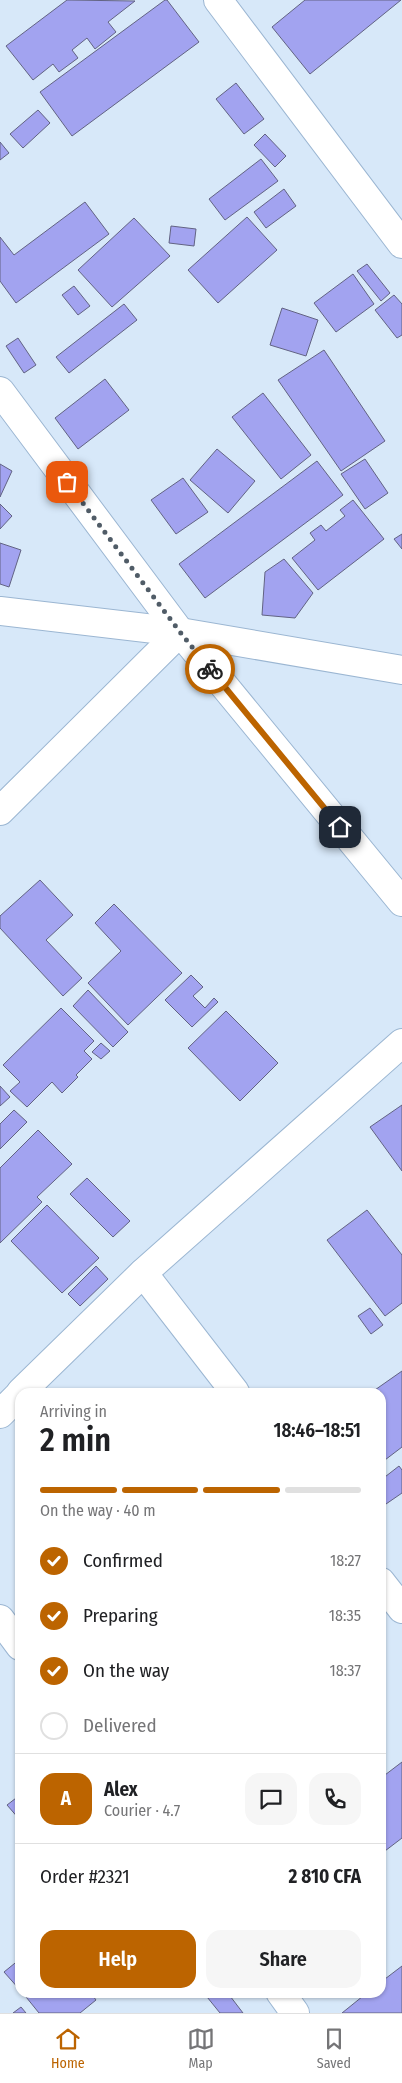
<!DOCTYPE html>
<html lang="en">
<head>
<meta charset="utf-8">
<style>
  body { margin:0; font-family:"Fira Sans Condensed",sans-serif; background:#f6f6f6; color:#202124; height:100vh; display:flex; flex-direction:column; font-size:19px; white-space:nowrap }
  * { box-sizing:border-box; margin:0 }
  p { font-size:16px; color:#757577 }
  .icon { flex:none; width:28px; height:28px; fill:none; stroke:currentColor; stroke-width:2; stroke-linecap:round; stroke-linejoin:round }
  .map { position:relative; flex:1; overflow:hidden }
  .panel { position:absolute; left:15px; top:1388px; width:371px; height:610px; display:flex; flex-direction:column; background:#fff; border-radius:15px; box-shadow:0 1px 4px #0004 }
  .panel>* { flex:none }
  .pin { position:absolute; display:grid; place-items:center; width:42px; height:42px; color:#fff; margin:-21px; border-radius:10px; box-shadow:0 2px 8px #0006 }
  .courier { position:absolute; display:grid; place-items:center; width:50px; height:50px; margin:-25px; border:4px solid #bc6400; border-radius:50%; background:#fff; color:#222; box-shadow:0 1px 6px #0007 }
  .head em { font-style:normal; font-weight:600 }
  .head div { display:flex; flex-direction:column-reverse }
  .head { display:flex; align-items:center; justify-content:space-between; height:85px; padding:0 25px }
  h1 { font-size:32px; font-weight:600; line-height:38px }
  .bar { display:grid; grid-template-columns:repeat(4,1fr); gap:8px 5px; align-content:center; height:60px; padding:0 25px }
  .bar i { height:6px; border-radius:4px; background:#e0e0e0 }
  .bar .selected { background:#bc6400 }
  .bar p { grid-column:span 4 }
  .line { display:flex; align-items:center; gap:12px; padding:0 25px; border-top:1px solid #e0e0e0 }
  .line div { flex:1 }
  .round { display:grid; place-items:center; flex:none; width:52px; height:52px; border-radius:15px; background:#f6f6f6 }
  ol { padding:0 25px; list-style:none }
  li { display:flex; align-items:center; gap:15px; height:55px }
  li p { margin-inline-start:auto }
  li .icon { padding:5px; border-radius:50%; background:#bc6400; color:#fff; stroke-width:4 }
  li:last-child { color:#757577 }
  li i { width:28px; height:28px; border:2px solid #e0e0e0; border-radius:50% }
  .action { display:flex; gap:10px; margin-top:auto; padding:10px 25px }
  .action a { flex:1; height:58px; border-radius:15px; background:#bc6400; color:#fff; font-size:20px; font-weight:600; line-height:58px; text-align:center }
  .action a+a { background:#f6f6f6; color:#202124 }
  .tabs { display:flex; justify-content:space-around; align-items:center; height:70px; border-top:1px solid #e0e0e0; background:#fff; font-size:14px; color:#757577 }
  .tabs a { display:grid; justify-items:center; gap:2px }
  .tabs .selected { color:#bc6400 }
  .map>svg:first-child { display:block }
  .building { fill:#a2a3f0; stroke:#626383 }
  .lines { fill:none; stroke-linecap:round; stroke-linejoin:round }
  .minor-casing { stroke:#9bb6d2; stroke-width:30 }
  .minor { stroke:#fff; stroke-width:28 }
  .done { stroke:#505c67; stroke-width:5; stroke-dasharray:0 9 }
  .route { stroke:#bc6400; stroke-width:6 }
</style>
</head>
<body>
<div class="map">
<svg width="402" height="2013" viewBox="0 0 402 2013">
  <rect width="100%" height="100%" fill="#d7e8f9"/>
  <!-- building -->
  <g class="building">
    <path d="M67,0L135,1L108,22L116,32L95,49L87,38L72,50L78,58L59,72L53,64L33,80L6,46Z"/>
    <path d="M165,0H167L199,42L72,136L40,92Z"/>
    <path d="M305,0H401L310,74L272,27Z"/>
    <path d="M236,83L264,119L244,134L216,99Z"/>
    <path d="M38,110L50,123L23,148L10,134Z"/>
    <path d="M265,134L286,156L275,167L254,145Z"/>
    <path d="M0,142L9,153L0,160Z"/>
    <path d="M261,159L278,181L225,220L209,199Z"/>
    <path d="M284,189L296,206L266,228L254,212Z"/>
    <path d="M85,202L109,234L16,303L0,281V237L14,255Z"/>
    <path d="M247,217L277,250L218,303L188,270Z"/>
    <path d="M134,218L170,256L112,307L78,270Z"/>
    <path d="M171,226L196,229L194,246L169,243Z"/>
    <path d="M367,264L390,293L381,301L357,271Z"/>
    <path d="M353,274L374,304L336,332L314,303Z"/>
    <path d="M74,286L90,306L78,315L62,295Z"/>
    <path d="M394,295L402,304V335L397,338L375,310Z"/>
    <path d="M124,304L137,320L69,373L56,357Z"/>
    <path d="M282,308L318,320L306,356L270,345Z"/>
    <path d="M18,338L36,365L24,373L6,346Z"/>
    <path d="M324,350L385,441L341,471L278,380Z"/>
    <path d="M105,379L129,410L78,449L55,418Z"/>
    <path d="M263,393L311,455L281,479L232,417Z"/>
    <path d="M217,449L255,481L228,513L190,480Z"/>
    <path d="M365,459L388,493L365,509L341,474Z"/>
    <path d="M317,461L343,495L205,598L179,564Z"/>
    <path d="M0,464L12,471L0,497Z"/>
    <path d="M183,478L208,512L176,534L151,500Z"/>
    <path d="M353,500L384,539L318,590L292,558L315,540L310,533L321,525L326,531L345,516L340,510Z"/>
    <path d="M0,504L12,516L0,529Z"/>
    <path d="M402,534V549L394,539Z"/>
    <path d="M0,543L21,550L9,587L0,584Z"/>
    <path d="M284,559L313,593L295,618L262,615L265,572Z"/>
    <path d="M40,880L73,915L46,940L82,978L63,996L0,928V916Z"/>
    <path d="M114,904L182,973L128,1025L88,983L121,951L95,923Z"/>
    <path d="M191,975L203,987L193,996L205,1008L214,998L218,1002L192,1027L165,1000Z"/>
    <path d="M88,990L128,1032L113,1047L73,1006Z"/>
    <path d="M61,1008L94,1041L84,1051L92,1059L76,1075L78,1077L62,1093L52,1082L27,1107L10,1091L20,1082L3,1065Z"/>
    <path d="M226,1011L278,1063L240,1101L188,1048Z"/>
    <path d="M101,1043L110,1051L101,1059L92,1052Z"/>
    <path d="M0,1086L10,1097L0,1106Z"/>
    <path d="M402,1105V1171L370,1127Z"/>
    <path d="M14,1110L27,1122L0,1149V1124Z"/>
    <path d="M38,1130L72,1164L37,1197L42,1202L0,1243V1168Z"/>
    <path d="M87,1178L130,1221L113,1237L70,1194Z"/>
    <path d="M47,1205L99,1258L62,1293L11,1241Z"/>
    <path d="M367,1210L402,1255V1303L385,1316L327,1240Z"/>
    <path d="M96,1266L108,1279L80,1306L68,1294Z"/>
    <path d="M370,1308L383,1325L371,1334L358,1316Z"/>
    <path d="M402,1371V1447L381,1463V1392H372Z"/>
    <path d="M399,1466L402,1470V1493L386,1504L381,1498V1480Z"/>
    <path d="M402,1762V1838L381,1854V1778Z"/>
    <path d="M20,1795V1820L7,1805Z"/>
    <path d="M381,1906L385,1907L381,1926Z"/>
    <path d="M20,1959V1990L4,1972Z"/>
    <path d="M402,1966V2013H342L368,1992H381V1982Z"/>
    <path d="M22,1992H90L96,2000L80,2013H39Z"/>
    <path d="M203,1992H227L243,2013H220Z"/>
    <path d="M21,2007L26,2013H13Z"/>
  </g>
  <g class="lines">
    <!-- minor casing -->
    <g class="minor-casing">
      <g id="minor">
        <path d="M218,0L402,244"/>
        <path d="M0,391L180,632L402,902"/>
        <path d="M0,611L180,632L402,670"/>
        <path d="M0,811L180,632"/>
        <path d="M143,1273L235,1392"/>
        <path d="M21,1392L143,1273L402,1043"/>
        <path d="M0,1414L20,1394"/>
        <path d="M381,1582L402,1609"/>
        <path d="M0,1619L20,1646"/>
        <path d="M280,1992L295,2013"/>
      </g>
    </g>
    <!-- minor -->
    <use href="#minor" class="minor"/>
  </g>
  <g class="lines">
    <!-- done -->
    <path class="done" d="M67,482L180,632L210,669"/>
    <!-- route -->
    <path class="route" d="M210,669L340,827"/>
  </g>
</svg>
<div class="pin" style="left:67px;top:482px;background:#ea580c"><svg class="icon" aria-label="bag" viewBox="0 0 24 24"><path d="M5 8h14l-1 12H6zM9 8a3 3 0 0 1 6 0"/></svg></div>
<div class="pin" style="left:340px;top:827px;background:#1f2937"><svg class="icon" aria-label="home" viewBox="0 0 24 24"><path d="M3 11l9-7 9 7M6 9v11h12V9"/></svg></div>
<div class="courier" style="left:210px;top:669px"><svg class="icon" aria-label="bike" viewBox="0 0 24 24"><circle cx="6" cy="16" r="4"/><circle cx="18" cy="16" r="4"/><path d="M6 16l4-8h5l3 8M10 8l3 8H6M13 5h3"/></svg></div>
<section class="panel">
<div class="head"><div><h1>2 min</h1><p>Arriving in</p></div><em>18:46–18:51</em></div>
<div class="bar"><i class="selected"></i><i class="selected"></i><i class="selected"></i><i></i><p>On the way · 40 m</p></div>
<ol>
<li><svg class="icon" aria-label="check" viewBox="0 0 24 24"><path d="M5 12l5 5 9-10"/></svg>Confirmed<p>18:27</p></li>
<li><svg class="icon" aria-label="check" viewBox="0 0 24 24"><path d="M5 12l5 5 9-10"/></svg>Preparing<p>18:35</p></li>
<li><svg class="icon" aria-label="check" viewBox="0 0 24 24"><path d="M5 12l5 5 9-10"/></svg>On the way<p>18:37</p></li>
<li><i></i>Delivered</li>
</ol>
<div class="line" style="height:90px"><b class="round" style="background:#bc6400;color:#fff">A</b><div><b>Alex</b><p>Courier · 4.7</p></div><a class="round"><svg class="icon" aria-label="chat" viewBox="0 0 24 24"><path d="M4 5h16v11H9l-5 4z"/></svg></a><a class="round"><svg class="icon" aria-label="phone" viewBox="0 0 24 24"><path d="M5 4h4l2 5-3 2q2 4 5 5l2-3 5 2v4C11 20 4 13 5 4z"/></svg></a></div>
<div class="line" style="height:65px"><div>Order #2321</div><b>2 810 CFA</b></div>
<div class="action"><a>Help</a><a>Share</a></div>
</section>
</div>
<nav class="tabs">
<a class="selected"><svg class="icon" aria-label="home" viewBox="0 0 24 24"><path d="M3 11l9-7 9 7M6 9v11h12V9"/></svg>Home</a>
<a><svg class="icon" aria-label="map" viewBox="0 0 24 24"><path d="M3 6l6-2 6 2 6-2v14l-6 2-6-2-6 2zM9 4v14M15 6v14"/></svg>Map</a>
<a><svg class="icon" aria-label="saved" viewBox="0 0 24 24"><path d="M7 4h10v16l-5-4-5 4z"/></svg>Saved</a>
</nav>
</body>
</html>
